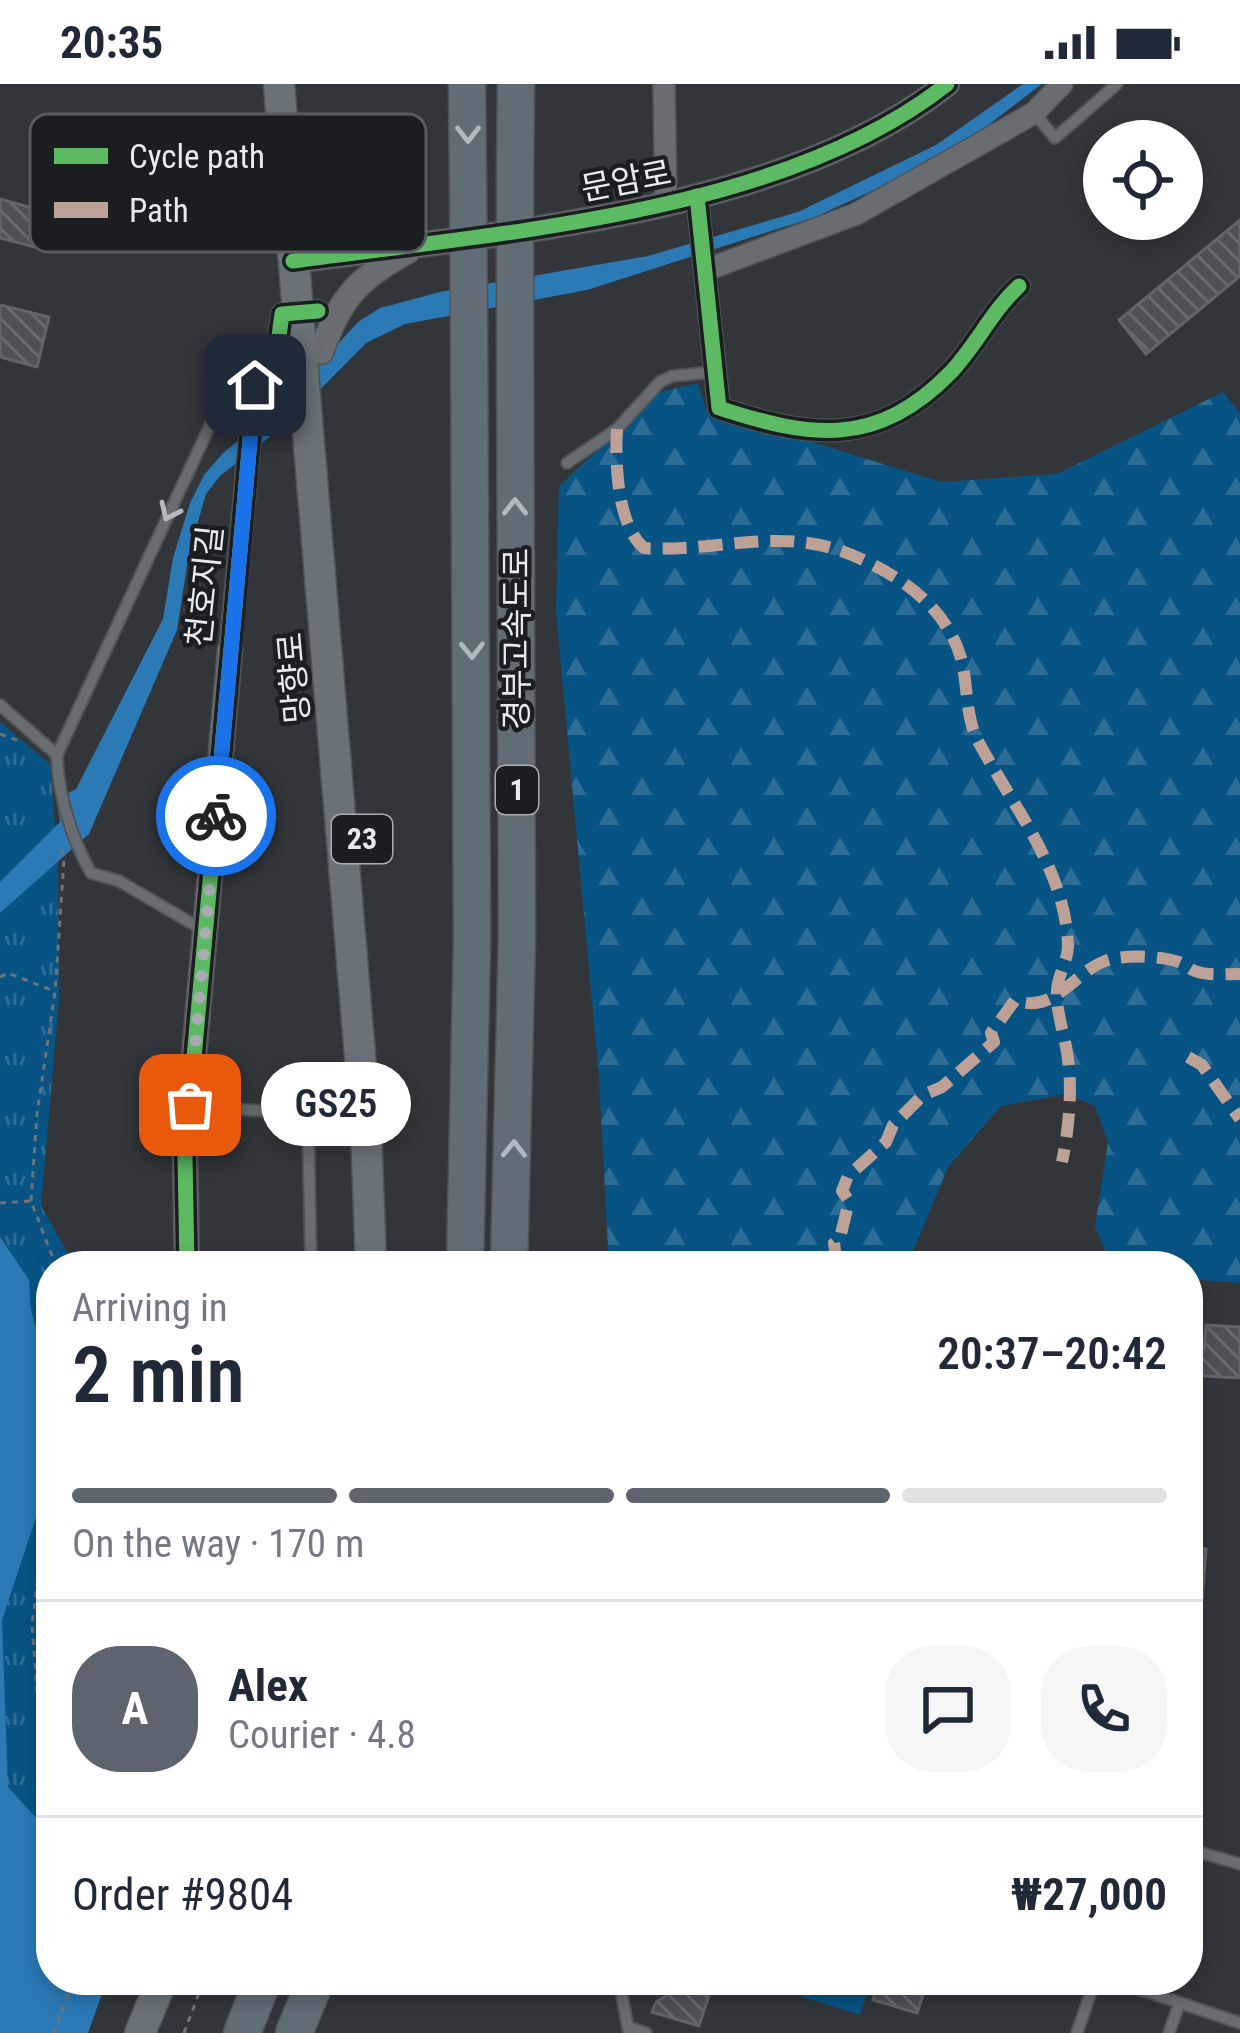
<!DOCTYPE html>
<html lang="en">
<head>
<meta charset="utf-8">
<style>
  body { margin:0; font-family:"Roboto Condensed","Noto Sans KR",sans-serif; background:#f6f6f7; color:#1f2937; height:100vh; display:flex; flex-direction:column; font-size:45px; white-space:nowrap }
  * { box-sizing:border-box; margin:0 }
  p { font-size:39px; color:#747a83 }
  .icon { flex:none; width:66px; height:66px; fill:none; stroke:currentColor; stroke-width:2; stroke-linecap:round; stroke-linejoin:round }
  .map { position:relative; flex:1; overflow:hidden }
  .details { position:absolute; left:36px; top:1167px; width:1167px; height:744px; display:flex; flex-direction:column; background:#fff; border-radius:48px; box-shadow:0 6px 18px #0003 }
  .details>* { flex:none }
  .tools { position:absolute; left:1083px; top:36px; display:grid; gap:24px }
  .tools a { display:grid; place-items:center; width:120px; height:120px; border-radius:50%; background:#fff; box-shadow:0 6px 18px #0003; font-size:60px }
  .pin { position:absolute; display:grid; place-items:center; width:102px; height:102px; color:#fff; margin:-51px; border-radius:24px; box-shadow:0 6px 18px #0006 }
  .courier { position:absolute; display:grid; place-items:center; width:120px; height:120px; margin:-60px; border:9px solid #1a73e8; border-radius:50%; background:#fff; color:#222; box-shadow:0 3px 15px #0007 }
  .bubble { position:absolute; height:84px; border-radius:42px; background:#fff; box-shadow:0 6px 18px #0003; font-size:39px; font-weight:600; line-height:84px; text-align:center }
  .head em { font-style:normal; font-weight:600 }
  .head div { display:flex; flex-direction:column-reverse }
  .head { display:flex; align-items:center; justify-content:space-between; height:204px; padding:0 36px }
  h1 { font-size:78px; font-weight:600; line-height:90px }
  .bar { display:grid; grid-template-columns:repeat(4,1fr); gap:18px 12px; align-content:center; height:144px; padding:0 36px }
  .bar i { height:15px; border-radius:9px; background:#e0e1e3 }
  .bar .on { background:#5d646d }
  .bar p { grid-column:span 4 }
  .line { display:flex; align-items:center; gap:30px; padding:0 36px; border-top:3px solid #e0e1e3 }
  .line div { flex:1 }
  .round { display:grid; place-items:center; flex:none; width:126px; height:126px; border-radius:48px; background:#f6f6f7 }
  .status { display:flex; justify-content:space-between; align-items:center; height:84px; padding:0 60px; background:#fff; direction:ltr }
  .status svg { height:33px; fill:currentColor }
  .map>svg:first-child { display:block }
  .grass { fill:#075484 }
  .forest { fill:url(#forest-firs) }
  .park { fill:url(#park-tufts) }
  .water { fill:#2b79b5 }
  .building { fill:url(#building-back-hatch); stroke:#616468; stroke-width:3 }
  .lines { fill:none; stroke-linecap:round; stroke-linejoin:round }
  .service-casing { stroke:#505457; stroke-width:14 }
  .minor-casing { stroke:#505457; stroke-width:24 }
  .tertiary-casing { stroke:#505457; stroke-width:27 }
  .primary-casing { stroke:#505457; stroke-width:33 }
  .motorway-casing { stroke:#505457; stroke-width:39 }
  .path { stroke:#6f7276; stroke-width:3; stroke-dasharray:6 6; stroke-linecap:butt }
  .service { stroke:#696c70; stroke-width:10 }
  .minor { stroke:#696c70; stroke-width:21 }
  .tertiary { stroke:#696c70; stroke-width:24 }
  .primary { stroke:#6a7279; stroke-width:30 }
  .motorway { stroke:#626c75; stroke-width:36 }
  .motorway-bridge-casing { stroke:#505457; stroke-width:39; stroke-linecap:butt }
  .motorway-bridge { stroke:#626c75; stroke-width:36 }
  .quiet { stroke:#bda197; stroke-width:12; stroke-dasharray:24 12; stroke-linecap:butt }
  .cycleway-casing { stroke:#1a1e20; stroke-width:22 }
  .cycleway { stroke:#5cba63; stroke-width:15 }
  .oneway { stroke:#b2b8bf }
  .oneway2 { stroke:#b5b8bd }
  .done { stroke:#a8acb0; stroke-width:12; stroke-dasharray:0 21.6 }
  .route { stroke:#1a73e8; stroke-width:15 }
  .labels { text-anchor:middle; stroke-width:9; stroke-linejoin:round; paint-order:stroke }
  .shield { fill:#1a1e20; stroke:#aaaeb2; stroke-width:3 }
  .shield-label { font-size:30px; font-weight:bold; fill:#e7ebf0 }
  .street-label { font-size:33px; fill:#e7ebf0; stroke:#1a1e20 }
  .key { fill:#1a1e20; stroke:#585c5e; stroke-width:3 }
  .key-label { font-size:33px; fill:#e7ebf0 }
</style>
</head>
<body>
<div class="status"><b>20:35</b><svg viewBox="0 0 49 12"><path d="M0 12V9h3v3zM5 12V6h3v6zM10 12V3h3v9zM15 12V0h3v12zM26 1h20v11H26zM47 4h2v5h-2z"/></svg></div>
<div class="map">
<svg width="1240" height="1949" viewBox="0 0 1240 1949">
  <defs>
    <pattern id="forest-firs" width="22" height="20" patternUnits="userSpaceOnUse" patternTransform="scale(3)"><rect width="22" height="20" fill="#075484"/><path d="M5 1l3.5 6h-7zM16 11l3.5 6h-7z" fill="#2b6d96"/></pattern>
    <pattern id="park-tufts" width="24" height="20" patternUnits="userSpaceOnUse" patternTransform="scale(3)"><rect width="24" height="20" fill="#075484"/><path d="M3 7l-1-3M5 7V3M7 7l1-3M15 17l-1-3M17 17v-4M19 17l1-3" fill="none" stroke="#2b6d96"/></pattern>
    <pattern id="building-back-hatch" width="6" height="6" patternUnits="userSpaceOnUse" patternTransform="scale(3)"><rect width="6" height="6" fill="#4e5154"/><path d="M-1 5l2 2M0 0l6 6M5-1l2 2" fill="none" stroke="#686a6d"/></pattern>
  </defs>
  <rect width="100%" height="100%" fill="#32363a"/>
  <!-- grass -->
  <path class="grass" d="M749,1896H871L860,1931Z"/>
  <!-- forest -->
  <path class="forest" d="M698,299L706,325L941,398L1057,390L1223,308L1240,329V1199L1188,1195V1182H1129L1108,1173L1095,1143L1108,1058L1095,1022L1066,1010L1001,1022L948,1083L907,1182H609L599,993L556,528L559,402L660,308Z"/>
  <!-- park -->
  <path class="park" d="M0,638L50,680L58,781L59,914L41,1122L75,1182H51V1896L0,1949Z"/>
  <!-- water -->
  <g class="water">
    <path d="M1023,0H1042L983,45L911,89L815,133L587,206L405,240L366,259L286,340L220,392L206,410L189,469L177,546L89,750L0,829V798L60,738L56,715L76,705L163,535L173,474L190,419L204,391L223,369L283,320L358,238L380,224L440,208L648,172L798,128L936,61Z"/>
    <path d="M0,1153L29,1196L31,1226L51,1295V1400L46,1403L2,1536L8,1703L51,1750V1896H107L88,1949H0Z"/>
  </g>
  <!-- building -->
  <g class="building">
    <path d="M0,115L43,127L34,163L0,154Z"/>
    <path d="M1240,136V192L1146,270L1119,236Z"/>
    <path d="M0,221L49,233L37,283L0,273Z"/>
    <path d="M1206,1241L1240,1243V1294L1188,1291V1264L1204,1265Z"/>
    <path d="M1188,1464L1206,1465L1202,1516H1188Z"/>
    <path d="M879,1896H928L917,1929L873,1916Z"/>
    <path d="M688,1899L709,1911L699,1942L652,1928L656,1918Z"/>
  </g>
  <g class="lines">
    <!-- service casing -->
    <g class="service-casing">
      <g id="service">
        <path d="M1034,29L1055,54L1117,0"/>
        <path d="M567,379L617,345L660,298L672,292L715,288"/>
        <path d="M0,621L57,671"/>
        <path d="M203,846L119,797L91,789C71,753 58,711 57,671L219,322L229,310L254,302"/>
        <path d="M190,1021L287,1029L308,1036L311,1182"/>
        <path d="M1188,1765L1240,1780"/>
        <path d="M619,1896L629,1949"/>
        <path d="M1112,1896L1240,1939"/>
        <path d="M628,1943L646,1949"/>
        <path d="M1077,1949L1095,1896"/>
        <path d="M1169,1949L1179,1920"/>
      </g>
    </g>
    <!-- minor casing -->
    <g class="minor-casing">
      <g id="minor">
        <path d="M664,0L666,118"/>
        <path d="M697,112L719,324C810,354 877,364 950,289C976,262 991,228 1019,202"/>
        <path d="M706,186L856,130L1034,29L1062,0"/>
        <path d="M230,566L255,301L273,296L282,230L318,227"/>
      </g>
    </g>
    <!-- tertiary casing -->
    <g class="tertiary-casing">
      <g id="tertiary">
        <path d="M304,58C330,109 347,134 399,162"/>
        <path d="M293,177C497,149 783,130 947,0"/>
        <path d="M321,268C340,214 358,194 408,167"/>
        <path d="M187,1182L185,1073L230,566"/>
      </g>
    </g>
    <!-- primary casing -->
    <g class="primary-casing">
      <g id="primary">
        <path d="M279,0L366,1044L371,1182"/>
        <path d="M140,1949L162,1896"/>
      </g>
    </g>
    <!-- motorway casing -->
    <g class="motorway-casing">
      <g id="motorway">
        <path d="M467,0L468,99"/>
        <path d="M515,92L516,0"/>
        <path d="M465,1182L472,856L469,239"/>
        <path d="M509,1182L517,853L515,230"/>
        <path d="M242,1949L263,1896"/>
        <path d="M294,1949L316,1896"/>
      </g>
    </g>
    <!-- path -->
    <g class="path">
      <path d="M0,650L19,657"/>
      <path d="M0,893L8,889L54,907"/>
      <path d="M31,1117L37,1030L55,908L64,776L61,761"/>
      <path d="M0,1119L31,1117L56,1182"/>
      <path d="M51,1425L45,1439L32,1540L45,1717L51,1726"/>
      <path d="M53,1949L74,1896"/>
      <path d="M184,1949L204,1896"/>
    </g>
    <!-- service -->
    <use href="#service" class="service"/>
    <!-- minor -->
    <use href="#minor" class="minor"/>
    <!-- tertiary -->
    <use href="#tertiary" class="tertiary"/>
    <!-- primary -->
    <use href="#primary" class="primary"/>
    <!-- motorway -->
    <use href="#motorway" class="motorway"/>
    <!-- motorway-bridge casing -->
    <g class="motorway-bridge-casing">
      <g id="motorway-bridge">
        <path d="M468,99L469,239"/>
        <path d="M515,230V92"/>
      </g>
    </g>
    <!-- motorway-bridge -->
    <use href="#motorway-bridge" class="motorway-bridge"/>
    <!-- quiet -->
    <g class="quiet">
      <path d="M617,345C615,379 617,441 644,464C716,469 781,441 852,471C899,491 946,522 961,574C968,600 965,630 977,655C1011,720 1066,785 1068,862C1068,879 1055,893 1057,915C1058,933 1064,950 1067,968C1073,1002 1069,1045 1062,1078"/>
      <path d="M1188,973L1202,981L1240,1035"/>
      <path d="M837,1182L834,1159L840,1154L849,1117L842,1107L848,1092L886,1058L893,1041L923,1011L942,1003L994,958L991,949L1015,916C1054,931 1073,889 1105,877C1122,870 1161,872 1179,878C1185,880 1189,885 1195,887C1208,892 1226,890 1240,890"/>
    </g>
    <!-- cycleway casing -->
    <g class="cycleway-casing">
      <g id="cycleway">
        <path d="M697,112L719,324C810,354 877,364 950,289C976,262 991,228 1019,202"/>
        <path d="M293,177C497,149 783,130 947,0"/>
        <path d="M187,1182L185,1073L255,301L273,296L282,230L318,227"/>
      </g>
    </g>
    <!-- cycleway -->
    <use href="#cycleway" class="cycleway"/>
  </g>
  <!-- one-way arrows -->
  <defs><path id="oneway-chevron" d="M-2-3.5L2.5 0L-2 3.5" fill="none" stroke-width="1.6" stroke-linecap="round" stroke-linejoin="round" transform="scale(3)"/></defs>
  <g class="oneway">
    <use href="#oneway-chevron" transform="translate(468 50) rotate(90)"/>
    <use href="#oneway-chevron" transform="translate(515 423) rotate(-90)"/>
    <use href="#oneway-chevron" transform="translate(472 566) rotate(89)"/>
    <use href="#oneway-chevron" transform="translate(514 1065) rotate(-89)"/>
  </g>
  <use class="oneway2" href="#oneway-chevron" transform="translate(169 428) rotate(115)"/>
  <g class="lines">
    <!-- done -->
    <path class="done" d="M190,1021L216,732"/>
    <!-- route -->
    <path class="route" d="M216,732L255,301"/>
  </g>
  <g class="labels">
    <!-- shield labels -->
    <g class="shield">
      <rect x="496" y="682" width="42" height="48" rx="9"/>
      <rect x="332" y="731" width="60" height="48" rx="9"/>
    </g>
    <g class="shield-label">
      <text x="517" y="716">1</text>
      <text x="362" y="765">23</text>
    </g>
    <!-- street labels -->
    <g class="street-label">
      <text transform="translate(626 96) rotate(-11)" y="12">문암로</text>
      <text transform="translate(204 502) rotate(-84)" y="12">천호지길</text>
      <text transform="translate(516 555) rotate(-90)" y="12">경부고속도로</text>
      <text transform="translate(293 594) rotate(-95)" y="12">망향로</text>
    </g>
  </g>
  <!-- legend -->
  <rect x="30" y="30" width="396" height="138" rx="18" class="key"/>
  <rect x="54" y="64" width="54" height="16" fill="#5cba63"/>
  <rect x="54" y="118" width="54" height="16" fill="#bda197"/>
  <g class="key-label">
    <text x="129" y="84">Cycle path</text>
    <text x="129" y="138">Path</text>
  </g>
</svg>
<div class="tools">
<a><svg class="icon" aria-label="locate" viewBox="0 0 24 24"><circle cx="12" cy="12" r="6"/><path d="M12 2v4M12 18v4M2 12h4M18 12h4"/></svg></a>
</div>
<div class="pin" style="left:190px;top:1021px;background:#ea580c"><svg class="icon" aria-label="bag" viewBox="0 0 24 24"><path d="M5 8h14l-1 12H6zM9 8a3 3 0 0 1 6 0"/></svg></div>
<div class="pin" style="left:255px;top:301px;background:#1f2937"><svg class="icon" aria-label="home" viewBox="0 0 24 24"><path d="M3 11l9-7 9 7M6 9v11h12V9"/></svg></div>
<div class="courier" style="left:216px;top:732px"><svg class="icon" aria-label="bike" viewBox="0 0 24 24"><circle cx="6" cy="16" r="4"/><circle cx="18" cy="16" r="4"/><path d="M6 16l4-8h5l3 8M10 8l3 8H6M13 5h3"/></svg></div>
<div class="bubble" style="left:261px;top:978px;width:150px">GS25</div>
<section class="details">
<div class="head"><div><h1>2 min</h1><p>Arriving in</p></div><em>20:37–20:42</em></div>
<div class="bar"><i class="on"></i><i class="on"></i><i class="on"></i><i></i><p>On the way · 170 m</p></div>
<div class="line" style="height:216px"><b class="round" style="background:#5d646d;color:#fff">A</b><div><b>Alex</b><p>Courier · 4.8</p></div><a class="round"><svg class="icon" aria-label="chat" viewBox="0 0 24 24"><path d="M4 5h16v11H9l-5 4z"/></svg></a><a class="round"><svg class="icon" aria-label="phone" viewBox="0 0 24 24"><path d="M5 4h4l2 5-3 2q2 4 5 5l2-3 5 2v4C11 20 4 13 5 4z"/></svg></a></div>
<div class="line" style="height:156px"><div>Order #9804</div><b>₩27,000</b></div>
</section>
</div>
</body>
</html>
